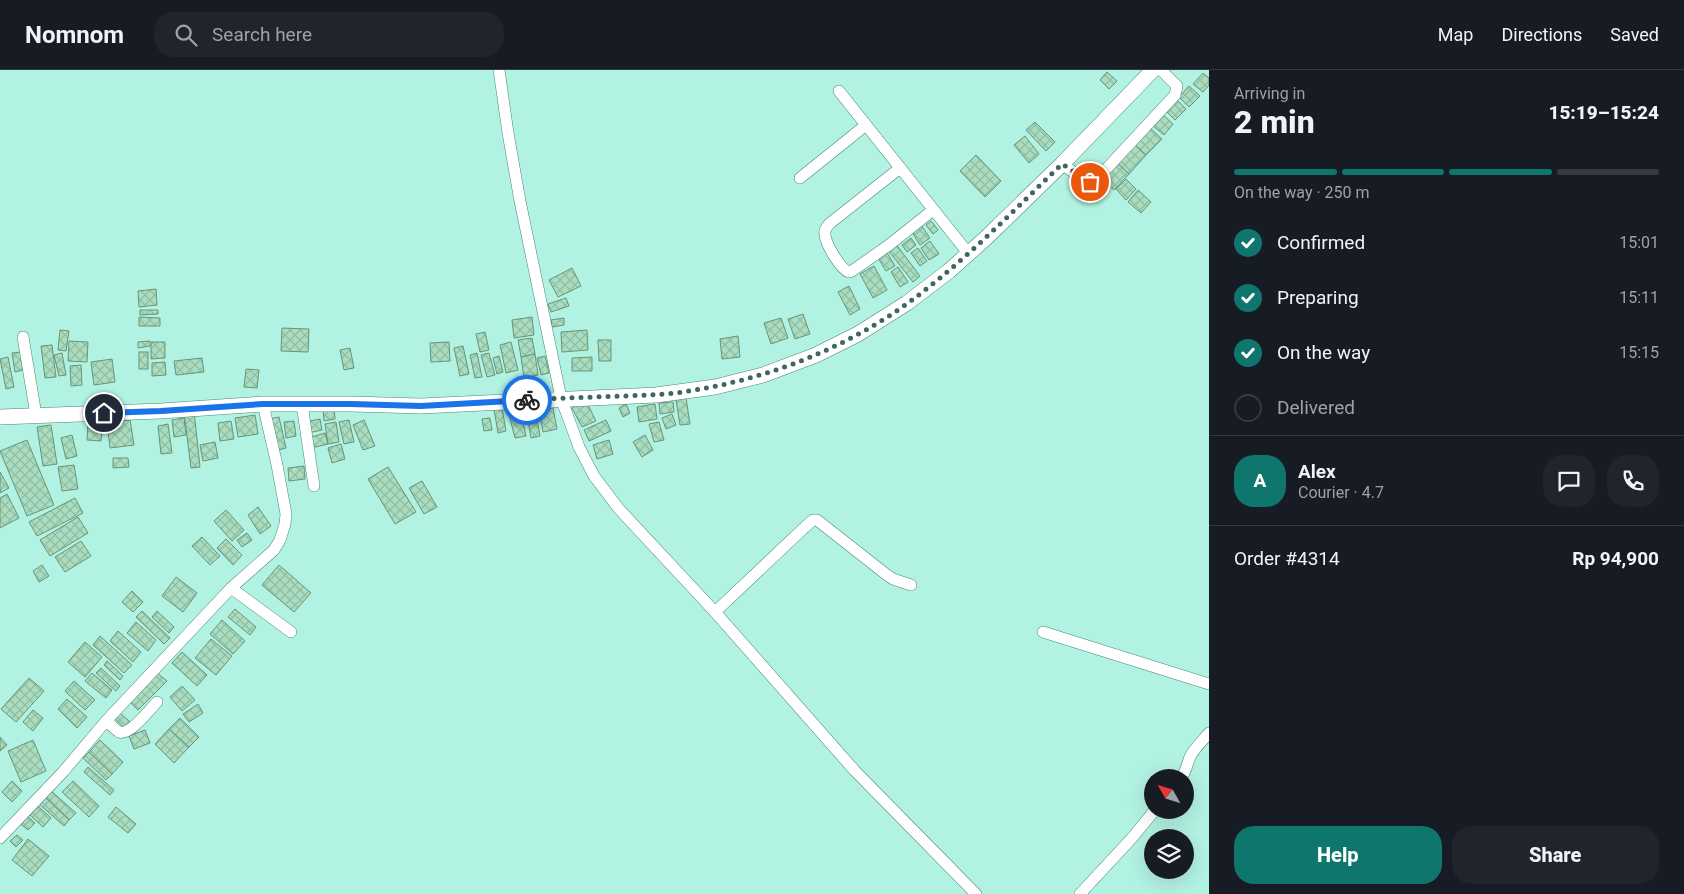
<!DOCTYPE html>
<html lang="en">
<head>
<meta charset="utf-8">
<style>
  body { margin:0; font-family:Roboto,sans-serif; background:#20242c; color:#f1f3f6; height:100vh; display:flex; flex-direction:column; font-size:19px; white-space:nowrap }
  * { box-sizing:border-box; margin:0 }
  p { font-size:16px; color:#9ea1a6 }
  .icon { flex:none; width:28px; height:28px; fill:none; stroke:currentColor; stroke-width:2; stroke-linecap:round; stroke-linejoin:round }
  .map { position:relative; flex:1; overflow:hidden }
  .panel { display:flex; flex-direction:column; background:#171b24; width:475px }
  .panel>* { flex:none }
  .needle { width:32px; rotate:309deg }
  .fabs { position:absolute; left:1144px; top:699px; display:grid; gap:10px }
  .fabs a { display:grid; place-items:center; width:50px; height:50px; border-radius:50%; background:#171b24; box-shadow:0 5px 20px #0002; font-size:25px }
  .pin { position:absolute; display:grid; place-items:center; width:42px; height:42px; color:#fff; margin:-21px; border:2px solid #fff; border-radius:50%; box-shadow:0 1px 5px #0007 }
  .courier { position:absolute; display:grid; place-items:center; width:50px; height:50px; margin:-25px; border:4px solid #1a73e8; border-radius:50%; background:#fff; color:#222; box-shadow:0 1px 6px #0007 }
  .summary em { font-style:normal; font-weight:800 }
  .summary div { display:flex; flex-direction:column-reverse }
  .summary { display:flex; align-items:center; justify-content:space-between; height:85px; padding:0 25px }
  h1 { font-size:32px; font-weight:800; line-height:38px }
  .bar { display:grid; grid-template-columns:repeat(4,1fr); gap:8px 5px; align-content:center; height:60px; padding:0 25px }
  .bar i { height:6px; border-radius:4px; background:#363941 }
  .bar .active { background:#0f766e }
  .bar p { grid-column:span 4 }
  .line { display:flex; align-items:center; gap:12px; padding:0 25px; border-top:1px solid #363941 }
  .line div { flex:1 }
  .round { display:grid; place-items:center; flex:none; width:52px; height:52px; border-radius:20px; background:#20242c }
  ol { padding:0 25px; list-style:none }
  li { display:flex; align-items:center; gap:15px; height:55px }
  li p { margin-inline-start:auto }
  li .icon { padding:5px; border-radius:50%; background:#0f766e; color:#fff; stroke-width:4 }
  li:last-child { color:#9ea1a6 }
  li i { width:28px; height:28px; border:2px solid #363941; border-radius:50% }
  .button { display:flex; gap:10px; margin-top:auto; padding:10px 25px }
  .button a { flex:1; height:58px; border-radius:20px; background:#0f766e; color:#fff; font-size:20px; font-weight:800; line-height:58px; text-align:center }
  .button a+a { background:#20242c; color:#f1f3f6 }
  header { display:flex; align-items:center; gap:30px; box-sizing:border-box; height:70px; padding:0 25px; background:#171b24; border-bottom:1px solid #363941 }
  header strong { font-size:24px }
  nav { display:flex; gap:28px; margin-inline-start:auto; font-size:18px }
  .search { width:350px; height:45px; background:#20242c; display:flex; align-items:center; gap:12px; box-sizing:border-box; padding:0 18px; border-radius:20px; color:#9ea1a6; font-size:19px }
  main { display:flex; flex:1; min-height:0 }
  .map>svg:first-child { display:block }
  .building { fill:url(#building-cross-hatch); stroke:#65957a }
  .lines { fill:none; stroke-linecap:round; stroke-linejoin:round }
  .minor-casing { stroke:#488579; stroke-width:12 }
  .major-casing { stroke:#488579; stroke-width:16 }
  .minor { stroke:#fff; stroke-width:11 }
  .major { stroke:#fff; stroke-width:15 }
  .done { stroke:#40675e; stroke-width:5; stroke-dasharray:0 9 }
  .route { stroke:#1a73e8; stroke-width:6 }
</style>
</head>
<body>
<header>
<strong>Nomnom</strong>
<div class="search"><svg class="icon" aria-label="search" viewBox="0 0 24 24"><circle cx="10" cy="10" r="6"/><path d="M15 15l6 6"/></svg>Search here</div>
<nav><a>Map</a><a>Directions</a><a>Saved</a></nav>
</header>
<main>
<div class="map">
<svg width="1209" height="824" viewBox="0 0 1209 824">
  <defs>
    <pattern id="building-cross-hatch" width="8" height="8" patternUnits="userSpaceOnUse" patternTransform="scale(1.25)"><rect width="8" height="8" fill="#aaddbf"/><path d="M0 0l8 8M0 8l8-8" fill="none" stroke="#91bda3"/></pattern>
  </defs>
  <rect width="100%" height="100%" fill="#b2f2e3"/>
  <!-- building -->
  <g class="building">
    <path d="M1107,2L1117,11L1109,19L1100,10Z"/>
    <path d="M1203,3L1209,8V15L1203,22L1193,14Z"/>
    <path d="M1189,16L1200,26L1189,37L1179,27Z"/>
    <path d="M1176,29L1186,39L1175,50L1165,40Z"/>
    <path d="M1162,44L1173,54L1164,65L1152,55Z"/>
    <path d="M1035,52L1055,72L1046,81L1026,60Z"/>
    <path d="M1149,57L1162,69L1146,85L1134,74Z"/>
    <path d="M1025,66L1039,84L1029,93L1014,75Z"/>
    <path d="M1134,74L1146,85L1129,104L1116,92Z"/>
    <path d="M976,85L1001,111L985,127L960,101Z"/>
    <path d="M1116,92L1129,104L1114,120L1101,108Z"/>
    <path d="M1126,109L1136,119L1126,130L1116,119Z"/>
    <path d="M1138,120L1151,132L1141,143L1128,132Z"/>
    <path d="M931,151L938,160L933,164L926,155Z"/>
    <path d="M921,155L930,168L920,175L912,162Z"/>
    <path d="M911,168L916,175L907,182L902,175Z"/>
    <path d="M930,171L939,184L929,190L921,178Z"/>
    <path d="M895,173L920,206L913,212L887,179Z"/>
    <path d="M918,178L927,191L920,196L911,183Z"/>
    <path d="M886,181L895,196L886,201L877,186Z"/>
    <path d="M874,196L887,220L873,228L860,204Z"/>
    <path d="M898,197L908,212L900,217L891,202Z"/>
    <path d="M572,198L581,216L558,227L549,210Z"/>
    <path d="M849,216L860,239L850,245L838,222Z"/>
    <path d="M156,219L157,235L139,237L138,221Z"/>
    <path d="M566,228L569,236L551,242L548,234Z"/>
    <path d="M140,240H158V244L140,245Z"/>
    <path d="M803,244L810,264L795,269L788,249Z"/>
    <path d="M139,247L160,248V256H139Z"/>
    <path d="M532,247L534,265L514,268L512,250Z"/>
    <path d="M564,248V255L552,257L551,250Z"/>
    <path d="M781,248L788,268L771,274L764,253Z"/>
    <path d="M282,258L309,259L308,282L281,281Z"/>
    <path d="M60,260L69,261L66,281L58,280Z"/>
    <path d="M587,260L588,280L562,282L561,262Z"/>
    <path d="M485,262L489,280L480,282L476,264Z"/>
    <path d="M738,266L740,287L722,289L720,269Z"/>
    <path d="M532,268L535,284L521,287L518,270Z"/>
    <path d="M598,270H611V291H599Z"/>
    <path d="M69,271L88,272L87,292L68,291Z"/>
    <path d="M150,271V276L138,278V272Z"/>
    <path d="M151,272H165V288L151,289Z"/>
    <path d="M449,272L450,291L431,292L430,273Z"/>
    <path d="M511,272L518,300L506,303L500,275Z"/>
    <path d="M52,275L56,307L45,308L41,276Z"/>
    <path d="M463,276L469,304L460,306L454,278Z"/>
    <path d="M350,278L354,298L344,300L340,280Z"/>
    <path d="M21,282L23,300L15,302L12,283Z"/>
    <rect x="139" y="282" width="9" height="17"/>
    <path d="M62,283L66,305L59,306L54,285Z"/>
    <path d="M477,283L482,307L475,308L470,285Z"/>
    <path d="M489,283L495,305L487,307L481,285Z"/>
    <path d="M535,284L538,305L524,308L521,287Z"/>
    <path d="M499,286L503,302L497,304L493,288Z"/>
    <path d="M545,286L549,303L541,305L537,288Z"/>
    <path d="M8,287L14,317L6,319L0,289Z"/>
    <path d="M592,287V301H572V288Z"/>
    <path d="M202,288L204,302L176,305L174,291Z"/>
    <path d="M112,289L115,312L94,315L91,292Z"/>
    <path d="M165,292L166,305L152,306V293Z"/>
    <path d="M81,295L82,315L71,316L70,296Z"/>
    <path d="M246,299L259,300L257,318L244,317Z"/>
    <path d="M686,328L690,354L680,355L676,330Z"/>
    <path d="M586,331L596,351L582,357L572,338Z"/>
    <path d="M673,332L674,342L660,344L659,333Z"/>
    <path d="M519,334L526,366L515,368L507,337Z"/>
    <path d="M626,334L630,343L623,347L619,338Z"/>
    <path d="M655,334L657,349L639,352L637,337Z"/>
    <path d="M334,337L335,349L324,351L323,338Z"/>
    <path d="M502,338L506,361L498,363L494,339Z"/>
    <path d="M553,338L557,359L543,362L539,340Z"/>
    <path d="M194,341L200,397L191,398L184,342Z"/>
    <path d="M672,344L676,355L666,359L662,348Z"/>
    <path d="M255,345L258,364L238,367L235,348Z"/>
    <path d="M279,347L286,378L276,381L269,349Z"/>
    <path d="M184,348L186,365L174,367L172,350Z"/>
    <path d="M490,348L492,360L484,361L482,349Z"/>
    <path d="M320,349L322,360L308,363L305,352Z"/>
    <path d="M537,349L540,366L531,368L528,351Z"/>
    <path d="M130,350L134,375L110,378L107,353Z"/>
    <path d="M349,350L354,372L344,374L339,352Z"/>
    <path d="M364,350L375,376L363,380L353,355Z"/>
    <path d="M606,350L611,361L589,371L584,360Z"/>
    <path d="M231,351L234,369L220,371L218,353Z"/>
    <path d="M294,351L296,366L286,368L284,352Z"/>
    <path d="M88,352L103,353L101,371L87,370Z"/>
    <path d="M336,352L339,372L328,374L325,354Z"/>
    <path d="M659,352L664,370L654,372L649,354Z"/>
    <path d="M168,354L172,383L161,384L158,356Z"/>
    <path d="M51,355L57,394L43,396L37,357Z"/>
    <path d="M325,363L328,374L311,378L308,368Z"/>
    <path d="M72,365L77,386L66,389L61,368Z"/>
    <path d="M645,365L653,380L642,387L633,372Z"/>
    <path d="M27,370L54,435L27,446L0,381Z"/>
    <path d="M609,370L613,384L597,389L593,375Z"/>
    <path d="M215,372L218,388L203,391L200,375Z"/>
    <path d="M341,374L345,389L332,393L328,378Z"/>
    <path d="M113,388H128L129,397L113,398Z"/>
    <path d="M74,395L78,419L62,421L58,397Z"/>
    <path d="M304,396L305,409L289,411L288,398Z"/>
    <path d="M388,397L416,442L395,454L368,409Z"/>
    <path d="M0,402L9,418L0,423Z"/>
    <path d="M422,411L437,437L424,444L409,418Z"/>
    <path d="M7,424L19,448L0,458V428Z"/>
    <path d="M75,428L83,443L37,466L29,452Z"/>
    <path d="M258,437L271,456L260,464L248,445Z"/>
    <path d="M226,440L244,460L232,471L214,451Z"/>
    <path d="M78,447L88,463L50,486L40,470Z"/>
    <path d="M247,463L252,470L242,477L237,470Z"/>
    <path d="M202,467L220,486L210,495L192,476Z"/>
    <path d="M226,469L242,485L233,495L217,478Z"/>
    <path d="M81,471L91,486L65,502L55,487Z"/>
    <path d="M42,495L49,506L39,512L33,501Z"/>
    <path d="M279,495L311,523L294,542L262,515Z"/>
    <path d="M176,507L197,523L183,542L162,526Z"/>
    <path d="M132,521L143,532L133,542L122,532Z"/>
    <path d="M235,539L256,557L250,565L228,547Z"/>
    <path d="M142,541L170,568L164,574L136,547Z"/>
    <path d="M157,541L174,557L169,563L152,547Z"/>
    <path d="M222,550L245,571L233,584L210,564Z"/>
    <path d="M136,552L156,570L148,581L127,563Z"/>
    <path d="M118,561L141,582L133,592L110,571Z"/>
    <path d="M100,566L132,595L124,603L93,575Z"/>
    <path d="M211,569L232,586L216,605L195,588Z"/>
    <path d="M85,572L102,587L85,607L68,592Z"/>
    <path d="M182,582L207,605L197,616L172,593Z"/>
    <path d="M107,591L123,606L120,610L104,595Z"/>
    <path d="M101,598L120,616L116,621L96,603Z"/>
    <path d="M156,602L167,611L138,640L128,630Z"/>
    <path d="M92,603L112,620L106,628L85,611Z"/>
    <path d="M29,608L44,621L16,652L1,639Z"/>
    <path d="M74,611L95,630L85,640L65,621Z"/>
    <path d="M182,616L195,630L182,641L170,627Z"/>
    <path d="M67,629L87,647L77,658L58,639Z"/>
    <path d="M198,634L203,643L189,652L183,644Z"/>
    <path d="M33,640L43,648L33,661L23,652Z"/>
    <path d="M119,642L130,652L125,658L114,648Z"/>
    <path d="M180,648L199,667L189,677L169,659Z"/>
    <path d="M169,659L189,677L174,693L155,674Z"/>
    <path d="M145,660L150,673L134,679L129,666Z"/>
    <path d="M0,667L7,675L0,681Z"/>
    <path d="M33,670L46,701L21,712L8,681Z"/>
    <path d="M100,670L123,692L112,704L89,682Z"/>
    <path d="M89,682L112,704L106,710L83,688Z"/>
    <path d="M88,697L114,720L110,725L84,702Z"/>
    <path d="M12,711L22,721L12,732L2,722Z"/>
    <path d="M73,711L99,736L89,747L62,722Z"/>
    <path d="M50,720L76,743L69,750L44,726Z"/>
    <path d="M44,726L69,750L64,756L38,733Z"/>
    <path d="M38,736L51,748L43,757L30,745Z"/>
    <path d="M116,737L136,754L128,763L108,747Z"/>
    <path d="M24,743L35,753L28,760L17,751Z"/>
    <path d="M17,765L23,770L16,777L10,771Z"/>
    <path d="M28,769L49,786L32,806L12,790Z"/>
  </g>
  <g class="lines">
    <!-- minor casing -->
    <g class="minor-casing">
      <g id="minor">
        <path d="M499,0L508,63L520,131L561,328L579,377L594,406L619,439L715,542L855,701L976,824"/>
        <path d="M839,21L968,183"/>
        <path d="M1062,94L1086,111L1090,112L1096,110L1175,25L1177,16L1161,0"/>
        <path d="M900,98L829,154C826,158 824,161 825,165C826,174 840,199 849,202L852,201L889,175L933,140"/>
        <path d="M800,108L866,55"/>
        <path d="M23,267L36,345"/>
        <path d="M302,334L314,416"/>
        <path d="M231,518L291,562"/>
        <path d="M715,542L805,457L813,450H817L887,505L893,509L911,515"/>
        <path d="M1043,562L1209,614"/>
        <path d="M106,651C110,654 115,659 119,662C130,666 150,639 157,632"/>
        <path d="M1181,708C1187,700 1187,693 1191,685C1196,677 1203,670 1209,663"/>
        <path d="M0,768L63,702L106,651L231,518L274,480L280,470L285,454L286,444L277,395L263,334"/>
        <path d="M1080,824L1132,768L1155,740"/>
      </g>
    </g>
    <!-- major casing -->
    <g class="major-casing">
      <path id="major" d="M0,347L161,341L263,334H351L421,336L656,325L715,317L763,305L816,285L858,264L907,233L949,201L987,167L1062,94L1153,0"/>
    </g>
    <!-- minor -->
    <use href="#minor" class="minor"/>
    <!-- major -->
    <use href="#major" class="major"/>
  </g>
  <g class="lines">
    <!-- done -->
    <path class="done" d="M527,330C560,328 593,327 625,326C647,325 668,325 689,321C767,309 844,279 908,233C964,192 1012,142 1062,94L1090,112"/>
    <!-- route -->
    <path class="route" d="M104,343L161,341L263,334H351L421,336L527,330"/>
  </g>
</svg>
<div class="fabs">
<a><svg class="needle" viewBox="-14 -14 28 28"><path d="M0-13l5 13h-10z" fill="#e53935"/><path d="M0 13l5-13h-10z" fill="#9ea1a6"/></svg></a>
<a><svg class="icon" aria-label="layers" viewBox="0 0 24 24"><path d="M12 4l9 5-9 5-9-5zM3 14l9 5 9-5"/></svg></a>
</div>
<div class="pin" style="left:1090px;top:112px;background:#ea580c"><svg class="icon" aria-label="bag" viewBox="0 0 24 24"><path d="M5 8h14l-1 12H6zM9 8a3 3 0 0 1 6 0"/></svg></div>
<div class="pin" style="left:104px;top:343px;background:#1f2937"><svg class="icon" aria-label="home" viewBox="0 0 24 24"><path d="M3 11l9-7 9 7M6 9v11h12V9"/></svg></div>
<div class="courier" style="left:527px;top:330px"><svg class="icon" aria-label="bike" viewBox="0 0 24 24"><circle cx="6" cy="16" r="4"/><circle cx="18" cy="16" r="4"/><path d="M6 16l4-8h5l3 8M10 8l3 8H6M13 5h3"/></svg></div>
</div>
<section class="panel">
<div class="summary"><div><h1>2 min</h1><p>Arriving in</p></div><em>15:19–15:24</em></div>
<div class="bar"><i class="active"></i><i class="active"></i><i class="active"></i><i></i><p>On the way · 250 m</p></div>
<ol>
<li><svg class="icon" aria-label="check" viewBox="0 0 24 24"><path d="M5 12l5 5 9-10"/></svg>Confirmed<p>15:01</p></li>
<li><svg class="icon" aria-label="check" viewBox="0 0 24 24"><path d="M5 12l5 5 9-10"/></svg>Preparing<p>15:11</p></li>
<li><svg class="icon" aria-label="check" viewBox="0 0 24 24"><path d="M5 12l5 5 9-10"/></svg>On the way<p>15:15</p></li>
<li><i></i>Delivered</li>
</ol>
<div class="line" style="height:90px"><b class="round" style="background:#0f766e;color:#fff">A</b><div><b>Alex</b><p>Courier · 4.7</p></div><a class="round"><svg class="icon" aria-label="chat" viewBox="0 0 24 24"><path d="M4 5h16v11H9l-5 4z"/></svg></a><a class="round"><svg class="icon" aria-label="phone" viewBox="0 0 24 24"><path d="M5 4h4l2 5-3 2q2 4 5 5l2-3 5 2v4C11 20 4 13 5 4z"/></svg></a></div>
<div class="line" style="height:65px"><div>Order #4314</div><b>Rp 94,900</b></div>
<div class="button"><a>Help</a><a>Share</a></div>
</section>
</main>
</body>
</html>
